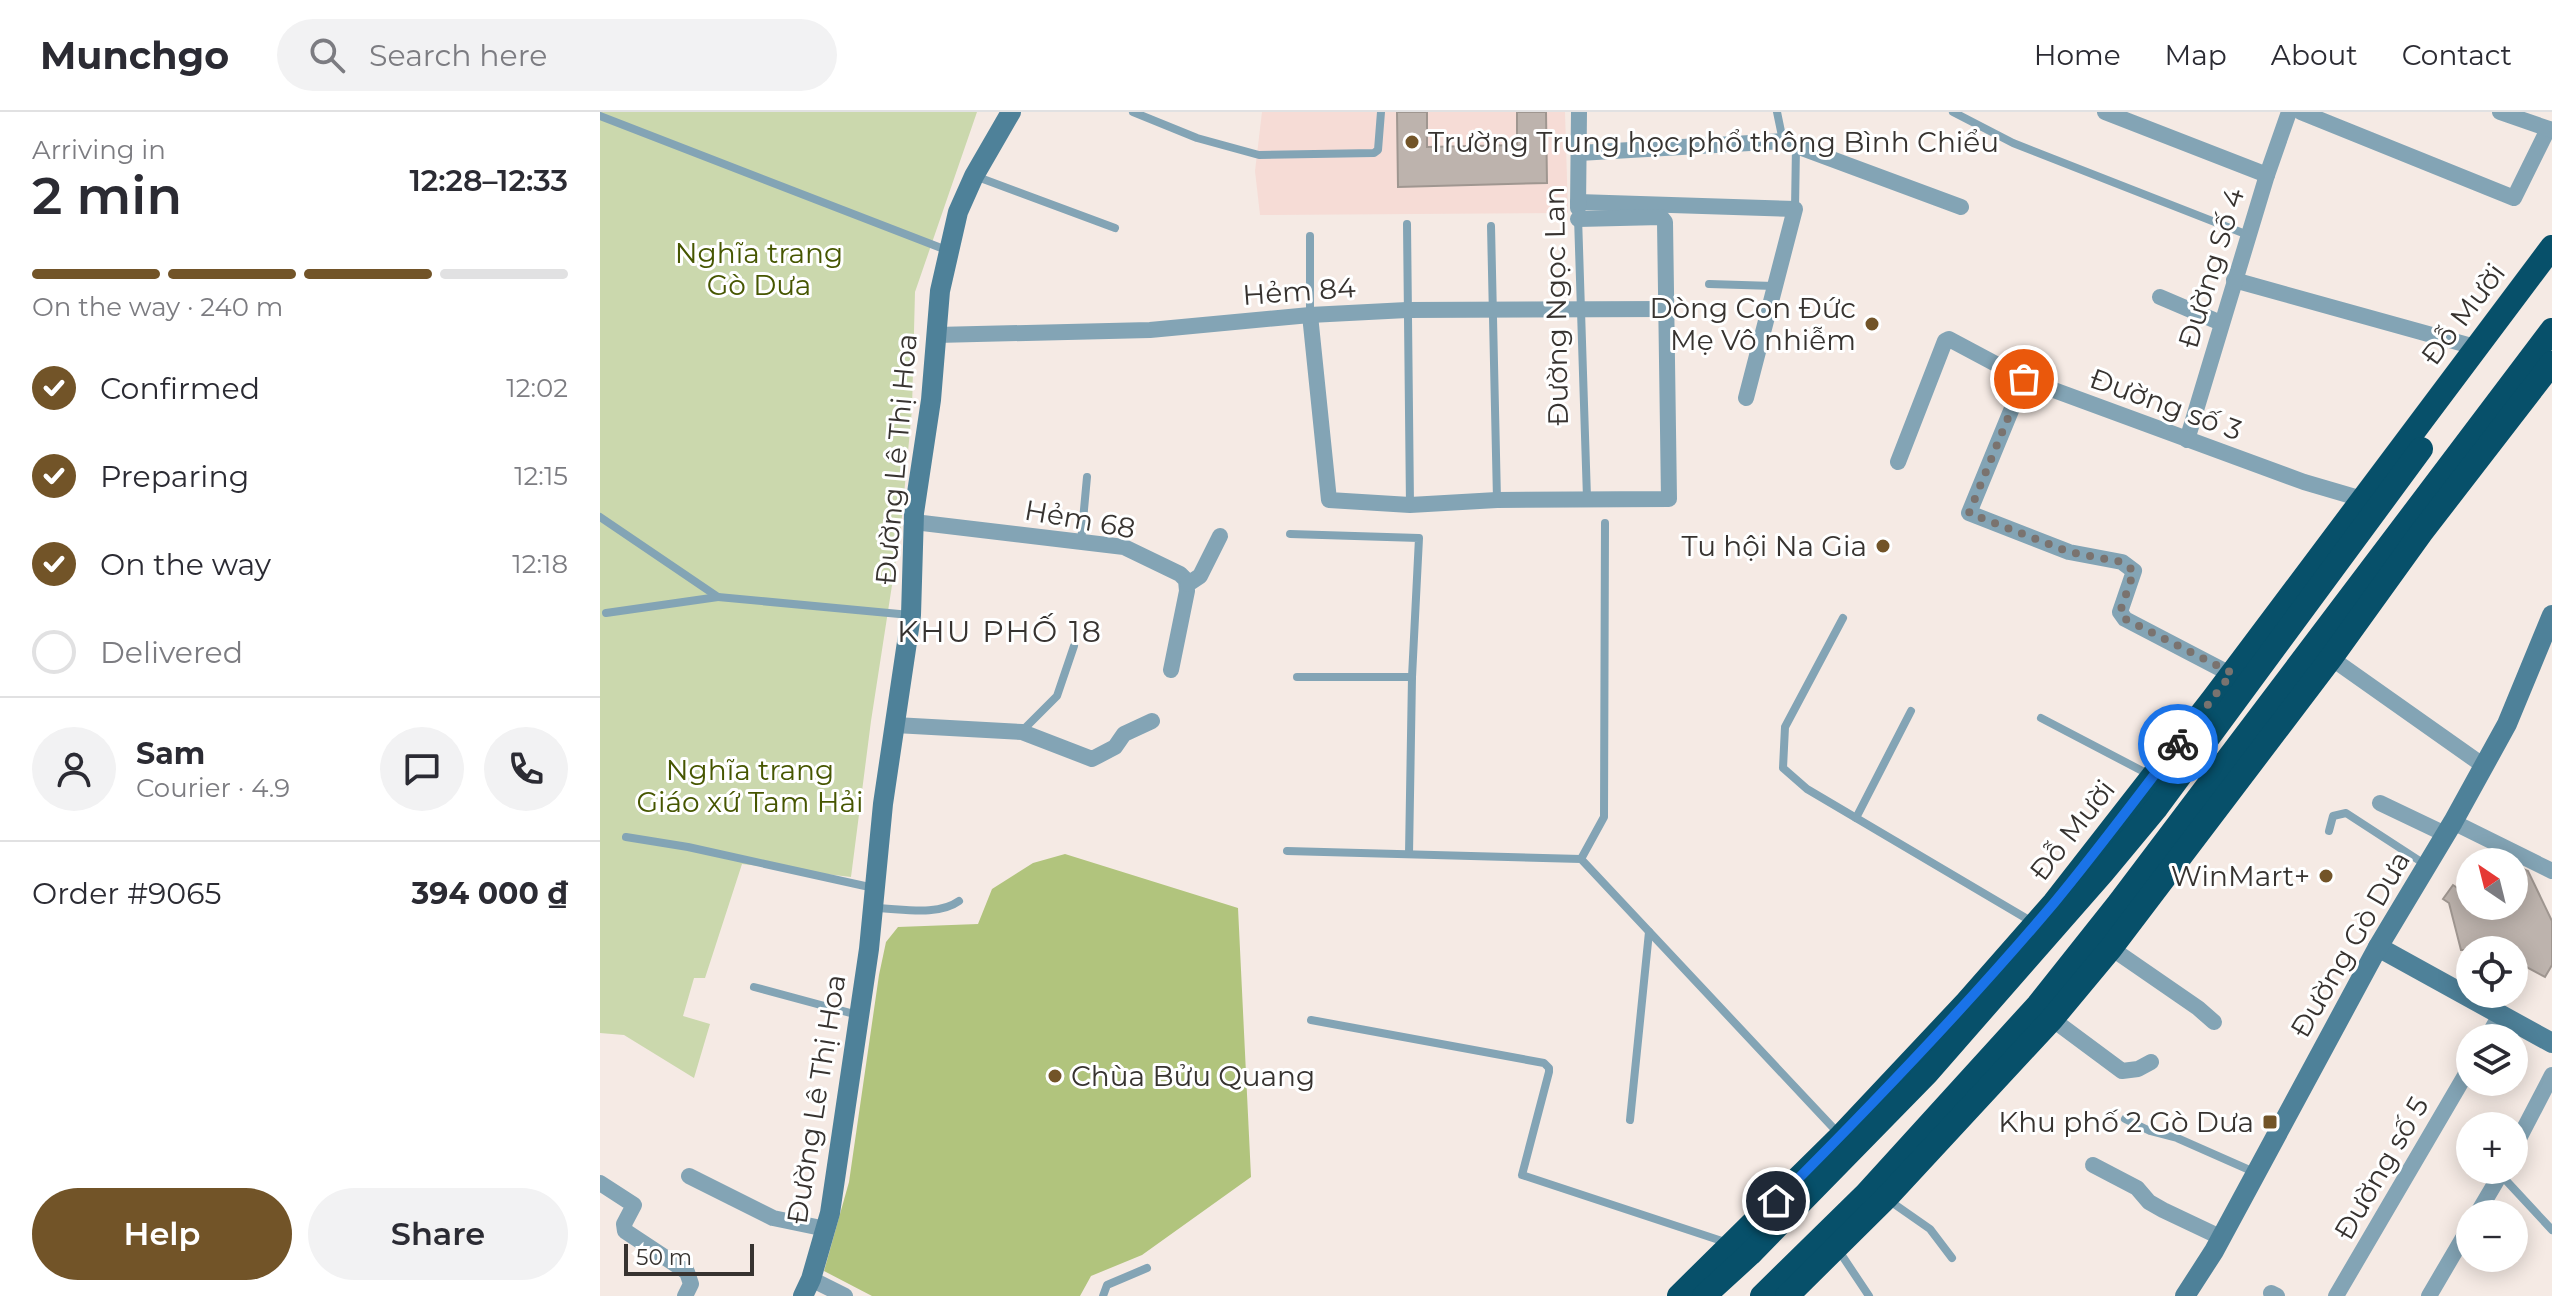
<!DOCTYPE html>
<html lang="en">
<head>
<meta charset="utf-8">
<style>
  body { margin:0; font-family:Montserrat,sans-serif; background:#f2f2f3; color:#2b2b33; height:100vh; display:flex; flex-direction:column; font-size:30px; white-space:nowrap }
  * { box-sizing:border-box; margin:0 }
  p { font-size:26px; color:#7c7c81 }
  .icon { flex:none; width:44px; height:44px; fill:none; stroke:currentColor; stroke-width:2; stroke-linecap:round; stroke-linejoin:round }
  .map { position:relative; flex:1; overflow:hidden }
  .panel { display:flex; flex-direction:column; background:#fff; width:600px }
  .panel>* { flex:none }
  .needle { width:52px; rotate:325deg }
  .tools { position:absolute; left:1856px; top:736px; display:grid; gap:16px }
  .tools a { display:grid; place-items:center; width:72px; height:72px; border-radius:50%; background:#fff; box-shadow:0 4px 20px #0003; font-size:40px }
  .scale { position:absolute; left:24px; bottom:20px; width:130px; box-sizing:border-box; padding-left:8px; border:4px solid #373330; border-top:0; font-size:22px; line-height:28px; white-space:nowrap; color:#373330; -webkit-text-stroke:6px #fff; paint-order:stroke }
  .pin { position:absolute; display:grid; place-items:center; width:68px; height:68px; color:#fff; margin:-34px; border:4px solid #fff; border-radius:50%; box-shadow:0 2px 8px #0007 }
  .courier { position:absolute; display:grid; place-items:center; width:80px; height:80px; margin:-40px; border:6px solid #1a73e8; border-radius:50%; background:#fff; color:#222; box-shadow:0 2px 10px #0007 }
  .overview em { font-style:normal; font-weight:600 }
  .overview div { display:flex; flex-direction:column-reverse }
  .overview { display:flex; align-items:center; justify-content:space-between; height:136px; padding:0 32px }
  h1 { font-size:52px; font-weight:600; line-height:60px }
  .bar { display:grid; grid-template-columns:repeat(4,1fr); gap:12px 8px; align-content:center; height:96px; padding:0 32px }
  .bar i { height:10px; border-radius:6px; background:#e1e1e2 }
  .bar .selected { background:#725428 }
  .bar p { grid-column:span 4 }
  .line { display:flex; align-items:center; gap:20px; padding:0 32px; border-top:2px solid #e1e1e2 }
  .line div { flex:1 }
  .round { display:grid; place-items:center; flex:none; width:84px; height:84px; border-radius:42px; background:#f2f2f3 }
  ol { padding:0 32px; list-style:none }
  li { display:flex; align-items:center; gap:24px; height:88px }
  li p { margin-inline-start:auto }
  li .icon { padding:8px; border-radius:50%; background:#725428; color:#fff; stroke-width:4 }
  li:last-child { color:#7c7c81 }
  li i { width:44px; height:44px; border:4px solid #e1e1e2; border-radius:50% }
  .button { display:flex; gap:16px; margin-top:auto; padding:16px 32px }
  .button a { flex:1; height:92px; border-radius:48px; background:#725428; color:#fff; font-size:32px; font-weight:600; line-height:92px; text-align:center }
  .button a+a { background:#f2f2f3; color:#2b2b33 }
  header { display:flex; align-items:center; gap:48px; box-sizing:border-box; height:112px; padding:0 40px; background:#fff; border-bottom:2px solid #e1e1e2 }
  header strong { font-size:38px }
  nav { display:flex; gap:44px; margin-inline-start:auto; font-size:28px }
  .search { width:560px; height:72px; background:#f2f2f3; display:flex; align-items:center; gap:20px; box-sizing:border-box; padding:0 28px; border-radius:44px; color:#7c7c81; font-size:30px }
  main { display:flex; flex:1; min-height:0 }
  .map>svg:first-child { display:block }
  .education { fill:#f6dcd6 }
  .green { fill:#cbd8ad }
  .forest { fill:#b1c47d }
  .building { fill:#bdb3ad; stroke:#9f9690; stroke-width:2 }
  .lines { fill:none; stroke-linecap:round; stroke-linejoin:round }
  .lane { stroke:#83a4b5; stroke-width:8 }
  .street { stroke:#83a4b5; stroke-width:16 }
  .secondary { stroke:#4e8199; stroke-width:20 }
  .highway { stroke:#07506a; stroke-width:24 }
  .done { stroke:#7a736f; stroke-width:8; stroke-dasharray:0 14.4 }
  .route { stroke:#1a73e8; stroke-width:10 }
  .poi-dot { fill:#725428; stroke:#fff; stroke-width:3 }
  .labels { text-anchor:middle; stroke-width:6; stroke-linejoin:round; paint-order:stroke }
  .poi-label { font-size:28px; fill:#373330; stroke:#fff; text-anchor:end }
  .park-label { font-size:28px; fill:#465601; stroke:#fff }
  .street-label { font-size:28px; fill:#373330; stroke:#fff }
  .neighbourhood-label { font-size:30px; letter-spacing:2px; fill:#373330; stroke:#fff }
</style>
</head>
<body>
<header>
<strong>Munchgo</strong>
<div class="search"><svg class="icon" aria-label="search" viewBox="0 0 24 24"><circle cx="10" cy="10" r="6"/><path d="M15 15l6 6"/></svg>Search here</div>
<nav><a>Home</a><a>Map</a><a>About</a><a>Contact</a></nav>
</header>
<main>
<section class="panel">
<div class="overview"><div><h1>2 min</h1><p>Arriving in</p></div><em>12:28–12:33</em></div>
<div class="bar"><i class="selected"></i><i class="selected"></i><i class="selected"></i><i></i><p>On the way · 240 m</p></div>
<ol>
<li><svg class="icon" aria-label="check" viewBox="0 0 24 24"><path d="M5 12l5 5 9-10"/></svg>Confirmed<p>12:02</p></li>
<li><svg class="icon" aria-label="check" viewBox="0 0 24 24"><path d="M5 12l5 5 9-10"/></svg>Preparing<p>12:15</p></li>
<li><svg class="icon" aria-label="check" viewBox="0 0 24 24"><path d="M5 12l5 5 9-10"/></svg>On the way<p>12:18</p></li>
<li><i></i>Delivered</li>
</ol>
<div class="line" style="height:144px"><a class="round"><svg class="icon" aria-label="person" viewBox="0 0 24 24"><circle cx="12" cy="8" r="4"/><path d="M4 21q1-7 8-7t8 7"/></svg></a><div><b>Sam</b><p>Courier · 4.9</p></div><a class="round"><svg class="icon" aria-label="chat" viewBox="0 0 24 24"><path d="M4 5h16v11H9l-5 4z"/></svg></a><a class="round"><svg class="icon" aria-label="phone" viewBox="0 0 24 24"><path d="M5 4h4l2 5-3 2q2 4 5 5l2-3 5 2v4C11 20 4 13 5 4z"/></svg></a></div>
<div class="line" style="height:104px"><div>Order #9065</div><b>394 000 ₫</b></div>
<div class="button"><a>Help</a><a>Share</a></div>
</section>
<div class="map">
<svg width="1952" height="1184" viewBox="0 0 1952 1184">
  <rect width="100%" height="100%" fill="#f5eae4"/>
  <!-- education -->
  <path class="education" d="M662,0H965L968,101L660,103L655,59Z"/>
  <!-- green -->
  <path class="green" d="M0,0H377L315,180L312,297L301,415L271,609L251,765L142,752L105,866H94L83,904L110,912L94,966L24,923L0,921Z"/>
  <!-- forest -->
  <path class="forest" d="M465,742L638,796L651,1065L542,1143L491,1164L480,1184H272L224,1159L249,1070L279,863L286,830L298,815L378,812L392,777L433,751Z"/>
  <!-- building -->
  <g class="building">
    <path d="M797,0H827V35L917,33V0H946L947,71L798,75Z"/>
    <path d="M1923,757L1928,759L1952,809V853L1945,865L1921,852H1914V838H1861L1849,791L1843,787L1853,773L1862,779L1870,776V794H1914V760Z"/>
  </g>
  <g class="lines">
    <!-- lane -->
    <g class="lane">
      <path d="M533,0L597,26L659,43L774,41L778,38L781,0"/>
      <path d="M1177,0L1183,29"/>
      <path d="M1353,0L1413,31L1648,123"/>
      <path d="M0,4L349,139"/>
      <path d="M375,64L515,116"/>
      <path d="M1195,97L1196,34"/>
      <path d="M978,105L987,386"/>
      <path d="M807,112L810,393"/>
      <path d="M891,114L897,388"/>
      <path d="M1109,172L1174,174"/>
      <path d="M710,202V124"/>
      <path d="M0,405L118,485L310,503"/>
      <path d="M690,422L819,426L812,565L809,742"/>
      <path d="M481,430L487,365"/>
      <path d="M6,501L118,485"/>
      <path d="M1243,506L1185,615L1183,656L1207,677L1434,811"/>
      <path d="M697,565H812"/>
      <path d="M1441,606L1550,663"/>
      <path d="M422,619L457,584L474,534"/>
      <path d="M1256,706L1311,599"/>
      <path d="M1729,719L1733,704L1746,701L1826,753"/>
      <path d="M26,725L88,735L274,776"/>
      <path d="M687,739L981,747L1239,1022"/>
      <path d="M981,747L1004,705L1005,411"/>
      <path d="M273,796C299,796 337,805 359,789"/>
      <path d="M154,875L258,903"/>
      <path d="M711,908L944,951L949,956V960L922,1063L1128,1131"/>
      <path d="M1525,1007L1550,1019L1577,1026L1654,1060"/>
      <path d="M1030,1008L1049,820"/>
      <path d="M1901,1063L1952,1118"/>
      <path d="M1287,1087L1330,1117L1352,1146"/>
      <path d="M1237,1136L1269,1184"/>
      <path d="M503,1184L507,1173L547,1156"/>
    </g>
    <!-- street -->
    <g class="street">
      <path d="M1505,0L1667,63"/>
      <path d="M1701,0L1914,86L1948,17"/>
      <path d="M1900,0L1952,18"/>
      <path d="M979,41L1183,29L1361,95"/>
      <path d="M978,90L1195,97L1146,286"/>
      <path d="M978,96L979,0"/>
      <path d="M1634,168L1875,235"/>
      <path d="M1560,185L1621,211"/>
      <path d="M710,203L729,388L810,393L897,388L1069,387L1065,110L1061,105L978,107"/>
      <path d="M336,223L550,218L710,203L807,198L1066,197"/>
      <path d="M1424,267L1369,401L1469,440L1522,450L1534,459L1520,500L1525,507L1640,567"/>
      <path d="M1587,328L1667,63L1689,0"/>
      <path d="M1298,350L1345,229L1349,227L1424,267L1704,370L1762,387"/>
      <path d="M314,410L524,435L580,462L586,468L587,479L571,558"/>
      <path d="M588,472L600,464L620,424"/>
      <path d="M1731,546L1884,654"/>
      <path d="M295,613L422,620L492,647L515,635L524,622L552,609"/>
      <path d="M1780,691L1845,722"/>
      <path d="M1853,710L1952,759"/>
      <path d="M1511,836L1598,896L1614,910"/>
      <path d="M1452,907L1522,959L1538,957L1551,950"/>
      <path d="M1887,926L1901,901"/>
      <path d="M1914,1036L1952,963"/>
      <path d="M1493,1053L1537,1076L1549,1090L1563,1098L1620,1125"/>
      <path d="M89,1064L173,1106L226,1117"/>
      <path d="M0,1071L34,1093L24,1112L25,1119L87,1160L91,1172L85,1184"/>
      <path d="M1877,1102L1903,1058"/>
      <path d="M211,1167L245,1184"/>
      <path d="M1671,1181L1677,1184"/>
      <path d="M1736,1184L1870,955"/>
      <path d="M1829,1184L1870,1114"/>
    </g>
    <!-- secondary -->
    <g class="secondary">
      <path d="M1778,835L1952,931"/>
      <path d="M203,1184L211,1167L230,1101L269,837L283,692L311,503L314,401L331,288L340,179L358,100L374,64L411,0"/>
      <path d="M1585,1184L1614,1139L1778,835L1853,710L1907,612L1952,503"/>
    </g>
    <!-- highway -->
    <g class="highway">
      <path d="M1079,1184L1241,1024L1367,890L1454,791L1613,587L1952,135"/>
      <path d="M1104,1184L1150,1142L1327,961L1503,760L1557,695L1821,337"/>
      <path d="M1162,1184L1266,1082L1438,893L1519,791L1952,218"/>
      <path d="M1187,1184L1286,1086L1452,907L1511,836L1731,546L1821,421L1952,251"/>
    </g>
  </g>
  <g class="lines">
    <!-- done -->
    <path class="done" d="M1424,267L1369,401L1469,440L1522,450L1534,459L1520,500L1525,507L1632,561L1578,632"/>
    <!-- route -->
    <path class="route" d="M1176,1089C1272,993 1367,894 1454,791C1497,739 1537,685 1578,632"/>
  </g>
  <!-- markers -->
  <g class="poi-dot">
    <circle cx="812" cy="30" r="8"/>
    <circle cx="1272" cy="212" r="8"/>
    <circle cx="1283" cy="434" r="8"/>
    <circle cx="1726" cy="764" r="8"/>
    <circle cx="455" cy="964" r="8"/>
    <rect x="1662" y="1002" width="16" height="16" rx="4"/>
  </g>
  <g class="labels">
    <!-- poi labels -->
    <g class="poi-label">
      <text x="828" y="40" text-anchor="start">Trường Trung học phổ thông Bình Chiểu</text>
      <text x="1256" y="206">Dòng Con Đức<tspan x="1256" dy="32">Mẹ Vô nhiễm</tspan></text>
      <text x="1267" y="444">Tu hội Na Gia</text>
      <text x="1710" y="774">WinMart+</text>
      <text x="471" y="974" text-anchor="start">Chùa Bửu Quang</text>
      <text x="1654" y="1020">Khu phố 2 Gò Dưa</text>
    </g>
    <!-- park labels -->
    <g class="park-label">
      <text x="159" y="151">Nghĩa trang<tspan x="159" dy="32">Gò Dưa</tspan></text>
      <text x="150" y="668">Nghĩa trang<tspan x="150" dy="32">Giáo xứ Tam Hải</tspan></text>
    </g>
    <!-- street labels -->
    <g class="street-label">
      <text transform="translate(1611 156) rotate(-73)" y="10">Đường Số 4</text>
      <text transform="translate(699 179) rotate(-4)" y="10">Hẻm 84</text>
      <text transform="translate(956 194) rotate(-91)" y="10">Đường Ngọc Lan</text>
      <text transform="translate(1863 202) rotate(-53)" y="10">Đỗ Mười</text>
      <text transform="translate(1566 292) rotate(20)" y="10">Đường số 3</text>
      <text transform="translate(296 347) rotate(-85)" y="10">Đường Lê Thị Hoa</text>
      <text transform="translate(480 407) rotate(10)" y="10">Hẻm 68</text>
      <text transform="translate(1472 718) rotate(-52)" y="10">Đỗ Mười</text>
      <text transform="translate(1750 832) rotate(-60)" y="10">Đường Gò Dưa</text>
      <text transform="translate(216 987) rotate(-81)" y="10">Đường Lê Thị Hoa</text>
      <text transform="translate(1781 1056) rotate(-60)" y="10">Đường số 5</text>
    </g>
    <!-- neighbourhood labels -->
    <g class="neighbourhood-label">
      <text x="400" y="530">KHU PHỐ 18</text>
    </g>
  </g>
</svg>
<div class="tools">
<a><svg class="needle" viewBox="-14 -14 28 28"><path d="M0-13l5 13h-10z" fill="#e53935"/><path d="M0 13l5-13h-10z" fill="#7c7c81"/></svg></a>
<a><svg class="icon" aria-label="locate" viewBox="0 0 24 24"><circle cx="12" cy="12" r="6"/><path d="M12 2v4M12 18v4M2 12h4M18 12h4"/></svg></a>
<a><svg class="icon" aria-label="layers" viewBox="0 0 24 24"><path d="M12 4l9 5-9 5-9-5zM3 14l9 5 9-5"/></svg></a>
<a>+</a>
<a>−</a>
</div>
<div class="scale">50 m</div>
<div class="pin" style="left:1424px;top:267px;background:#ea580c"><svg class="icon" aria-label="bag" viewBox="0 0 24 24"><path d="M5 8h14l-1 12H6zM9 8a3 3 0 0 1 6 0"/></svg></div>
<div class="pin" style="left:1176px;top:1089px;background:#1f2937"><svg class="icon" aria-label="home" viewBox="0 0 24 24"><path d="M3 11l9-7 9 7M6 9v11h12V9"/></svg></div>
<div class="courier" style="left:1578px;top:632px"><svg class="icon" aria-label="bike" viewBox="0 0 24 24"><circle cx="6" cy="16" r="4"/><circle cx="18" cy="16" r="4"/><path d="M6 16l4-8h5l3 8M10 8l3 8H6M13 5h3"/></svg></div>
</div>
</main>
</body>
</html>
